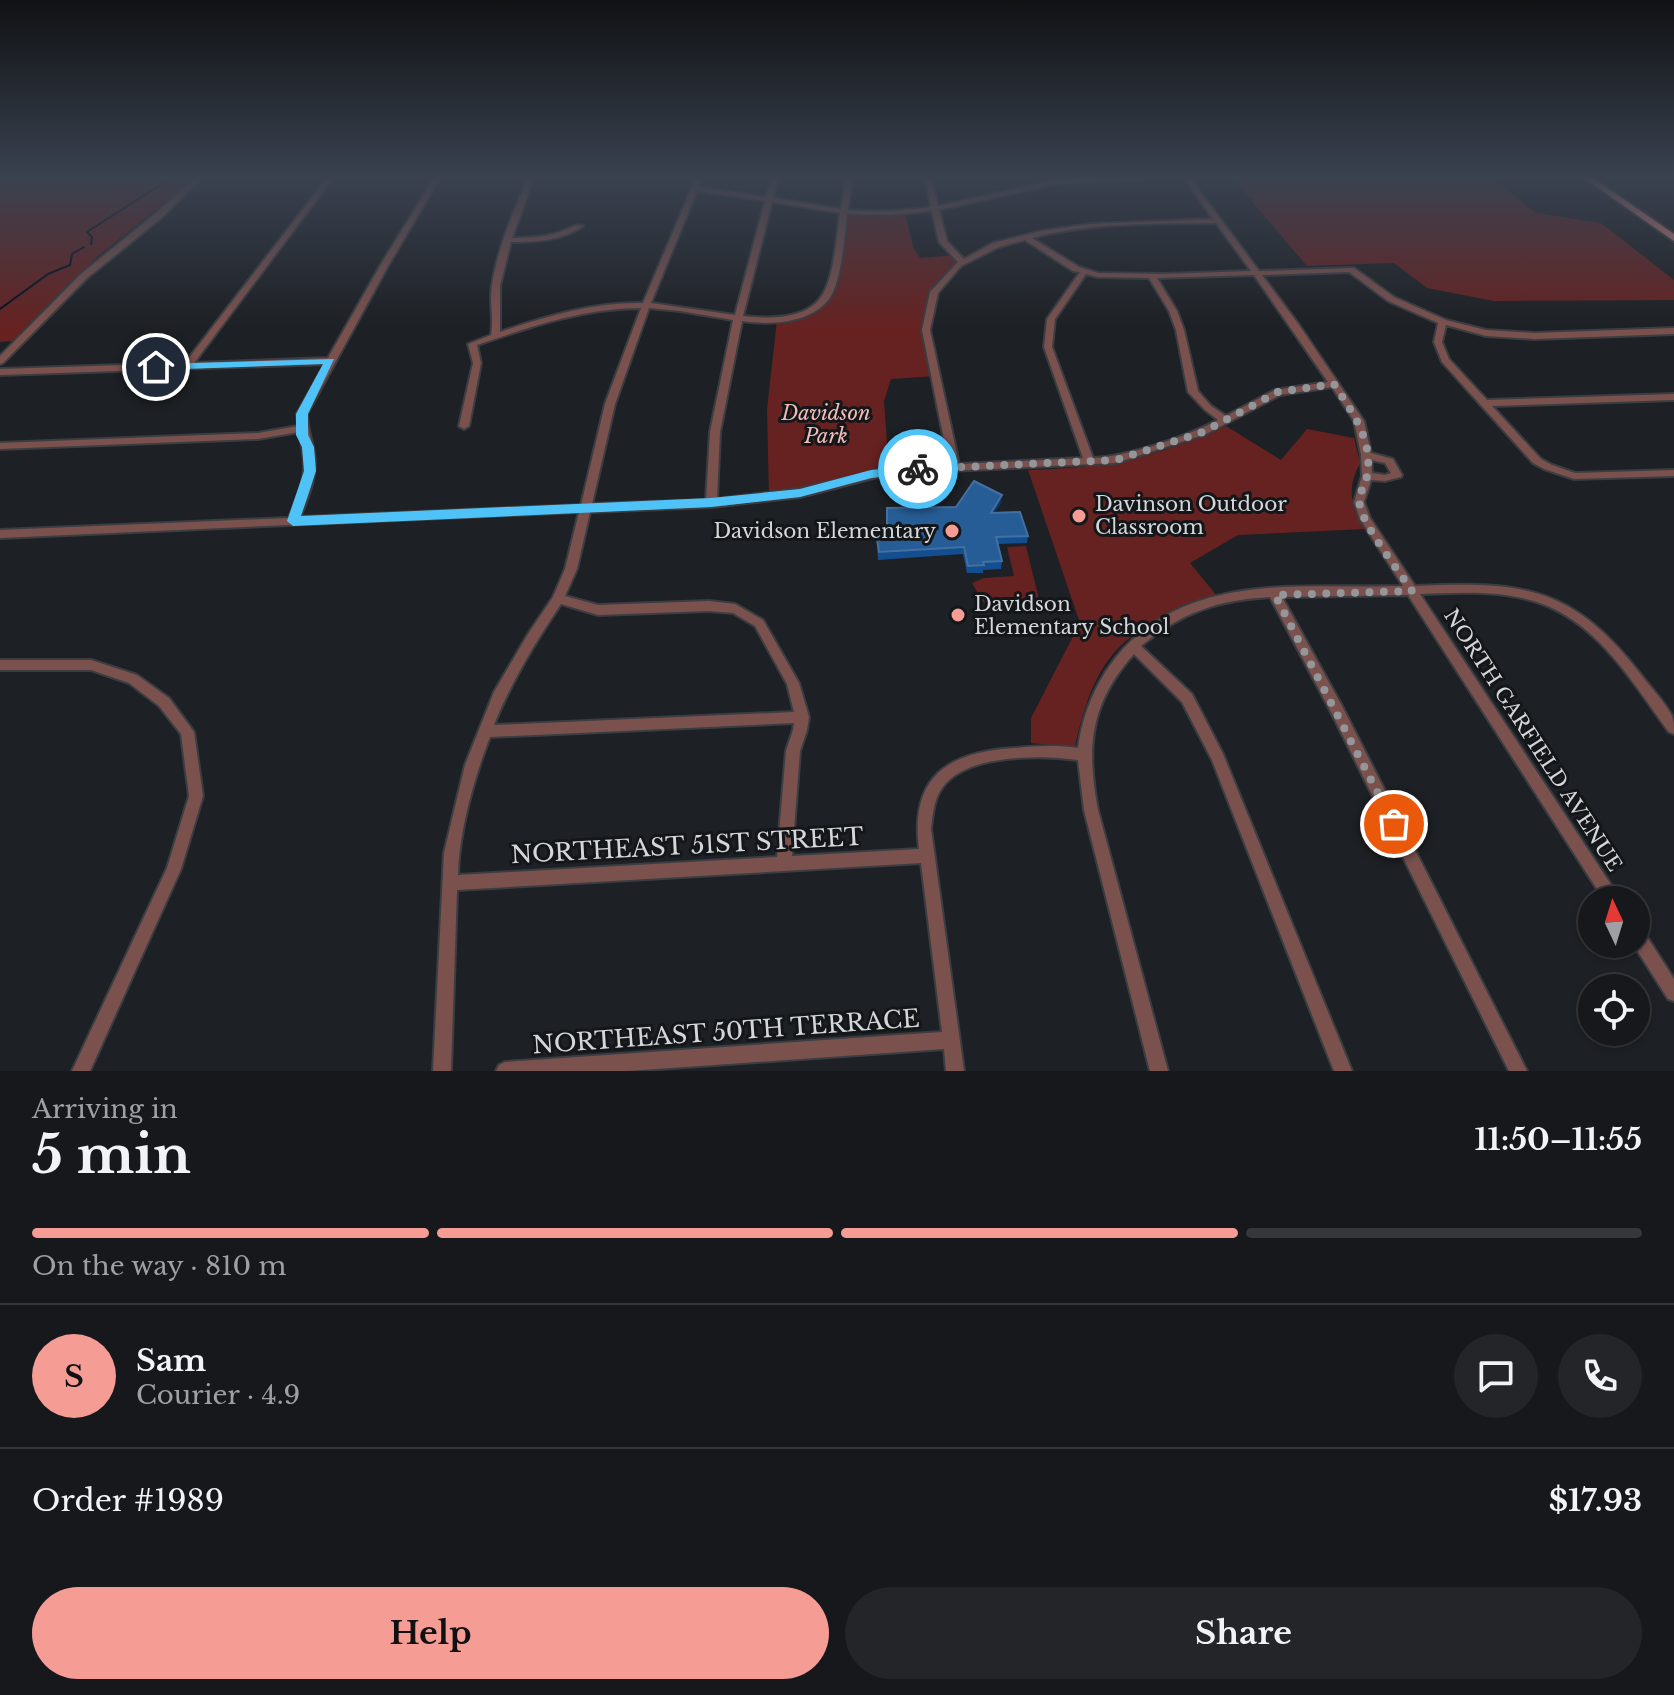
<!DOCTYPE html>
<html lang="en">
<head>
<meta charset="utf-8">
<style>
  body { margin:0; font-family:"Libre Baskerville",serif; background:#232528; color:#f1f3f6; height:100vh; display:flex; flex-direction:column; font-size:30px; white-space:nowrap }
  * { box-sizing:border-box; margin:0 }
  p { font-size:26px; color:#9ea0a3 }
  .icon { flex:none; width:44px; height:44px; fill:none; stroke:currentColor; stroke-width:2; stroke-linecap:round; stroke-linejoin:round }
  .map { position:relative; height:1071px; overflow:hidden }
  .drawer { display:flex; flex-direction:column; background:#16181b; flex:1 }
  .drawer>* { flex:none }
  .needle { width:52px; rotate:356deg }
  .fabs { position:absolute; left:1578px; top:886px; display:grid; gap:16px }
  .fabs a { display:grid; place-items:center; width:72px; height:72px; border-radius:50%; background:#16181b; box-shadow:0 2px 6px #0004,0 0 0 2px #35373a; font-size:40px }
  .pin { position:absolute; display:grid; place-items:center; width:68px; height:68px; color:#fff; margin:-34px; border:4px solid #fff; border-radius:50%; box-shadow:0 2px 8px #0007 }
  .courier { position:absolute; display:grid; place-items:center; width:80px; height:80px; margin:-40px; border:6px solid #4fc3f7; border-radius:50%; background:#fff; color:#222; box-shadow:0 2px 10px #0007 }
  .head em { font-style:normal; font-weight:800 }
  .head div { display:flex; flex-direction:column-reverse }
  .head { display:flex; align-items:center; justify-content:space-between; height:136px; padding:0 32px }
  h1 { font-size:52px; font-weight:800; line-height:60px }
  .bar { display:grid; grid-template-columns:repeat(4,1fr); gap:12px 8px; align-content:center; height:96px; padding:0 32px }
  .bar i { height:10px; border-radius:6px; background:#35373a }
  .bar .selected { background:#f59c95 }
  .bar p { grid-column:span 4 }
  .line { display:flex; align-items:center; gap:20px; padding:0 32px; border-top:2px solid #35373a }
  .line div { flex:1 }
  .round { display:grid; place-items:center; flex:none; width:84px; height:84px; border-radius:42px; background:#232528 }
  .action { display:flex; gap:16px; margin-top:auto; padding:16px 32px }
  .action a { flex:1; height:92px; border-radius:48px; background:#f59c95; color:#111; font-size:32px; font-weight:800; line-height:92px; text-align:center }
  .action a+a { background:#232528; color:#f1f3f6 }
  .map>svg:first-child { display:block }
  .green { fill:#662221 }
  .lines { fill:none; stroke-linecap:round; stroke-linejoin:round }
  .stream { stroke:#010e24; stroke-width:2 }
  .minor-casing { stroke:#3a3d41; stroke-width:4 }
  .major-casing { stroke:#3a3d41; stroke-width:4 }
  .minor { fill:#7b514d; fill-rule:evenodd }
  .major { fill:#d7807a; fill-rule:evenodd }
  .wall { fill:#134e8e }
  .shaded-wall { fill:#0e3660 }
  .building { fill:#275d96; stroke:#4270a0; stroke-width:2 }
  .route { fill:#4fc3f7 }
  .done { stroke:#94969a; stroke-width:8; stroke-dasharray:0 14.4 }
  .poi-dot { fill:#f59c95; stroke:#14171a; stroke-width:3 }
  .labels { text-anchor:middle; stroke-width:6; stroke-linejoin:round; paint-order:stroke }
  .park-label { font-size:20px; font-style:italic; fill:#f1bbb6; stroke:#14171a }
  .poi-label { font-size:20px; fill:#d4d6d9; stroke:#14171a; text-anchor:start }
  .street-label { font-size:20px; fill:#d4d6d9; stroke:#14171a }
  .near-street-label { font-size:24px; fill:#d4d6d9; stroke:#14171a }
</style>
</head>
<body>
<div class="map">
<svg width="1674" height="1071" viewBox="0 0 1674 1071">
  <rect width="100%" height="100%" fill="#1d2024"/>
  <!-- green -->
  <g class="green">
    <path d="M0,178H195L97,257L13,341L0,342Z"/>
    <path d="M1232,178H1492L1536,213L1601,223L1674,280V300L1494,301L1427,288L1394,263L1307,266Z"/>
    <path d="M843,212H905L913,247L920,258L955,255L963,262L935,287L925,320L935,376L891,379L884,401L889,471L769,497L767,409L777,320C791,317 814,312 823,300C837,281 839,235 843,212Z"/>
    <path d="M1226,426L1281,460L1307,429L1354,438L1360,463C1347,487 1350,506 1364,529L1238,535L1190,563L1217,596C1126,627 1096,650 1075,747L1031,743V718L1080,623L1028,470C1106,468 1154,458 1226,426Z"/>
    <path d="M1026,546L1039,599L1037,602H983L972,583L984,578L1014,576L1007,547Z"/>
  </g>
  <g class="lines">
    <!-- stream -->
    <g class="stream">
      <path d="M91,244L92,237L87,232L171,178"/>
      <path d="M0,309L48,274L70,265L72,254L84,247"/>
    </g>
    <!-- minor casing -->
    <g class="minor-casing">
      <g id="minor">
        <path d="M195,178H202L160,219L87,278L3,363L0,364V356L81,274L154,215Z"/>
        <path d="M327,178H333L194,363L328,358L380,266L434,178H440L388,266L307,414C307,428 312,440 314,453C318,475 308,497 300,517L581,505L605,404L641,308C584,308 530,327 477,345L481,363L469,426L464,429L459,426L473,363L468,344L491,335C494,318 489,301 492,285C498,247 513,213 528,178H534L512,238C530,238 548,237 565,230C573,227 575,224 583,226C562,241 535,242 511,242L500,286V332C546,316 594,302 643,303L696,178H702L699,187L766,197L772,178H778L773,198L841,209L846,178H852L848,210C876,212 903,211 931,207L925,178H931L938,206L1056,180L1079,178H1145L1142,180L1056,184L939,210L947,241L964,259L993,243L1041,231L1090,224L1213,219L1184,178H1190L1259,271L1354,268L1394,297L1446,320L1486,330L1535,333L1674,328V334L1535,339L1486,336L1446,325L1442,342L1449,359L1487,400L1674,394V400L1492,406L1541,459L1552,465L1575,473L1674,470V476L1574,479L1544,469L1533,463L1442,362L1434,342L1438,323L1388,301L1349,272L1262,275L1299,325L1364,421L1371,453L1393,459L1402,475L1401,477L1385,481L1371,480L1364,502L1370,518L1415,586C1523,581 1573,586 1642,676C1652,689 1665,702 1672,716C1674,721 1674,728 1674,734L1669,732C1632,682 1595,617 1530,600C1494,590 1457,593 1420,594L1621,900H1604L1408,595L1282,597L1342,706L1527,1071H1509L1332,714L1270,597C1218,600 1182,612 1141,646L1192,694L1223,754L1352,1071H1334L1212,760L1182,702L1134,654C1090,703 1086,747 1098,810L1168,1071H1150L1084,810L1078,760C1042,755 973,754 946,783C934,796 933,812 931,829L964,1071H946L944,1049L628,1071H496L499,1065L505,1062L942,1032L921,863L457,890L451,1071H433L444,853L465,765L494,692L528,634L553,597L565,569L579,512L0,538V530L289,518C304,483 309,470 299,432L258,439L0,449V443L258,433L298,426L297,414L325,364L0,375V369L185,363ZM697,191L765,201L735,315L651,303ZM772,202L840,213C837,234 834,276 823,294C808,320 769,319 743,316ZM932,211L939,242L958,262L930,292L922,330L949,465L889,468L800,489L717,499L720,432L742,321C771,325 809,324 829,299C841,284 845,234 847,214L889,215ZM1216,223L1251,271L1164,274L1098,273L1079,267L1032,238C1091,222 1156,224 1216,223ZM1025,240L1073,271L1080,272L1047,319L1044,347L1083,458L959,464L930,330L938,293L961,266L999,247ZM1086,274L1098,277L1149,278L1169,311L1176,330L1188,392L1205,410L1218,420C1185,437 1130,456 1093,458L1052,347L1055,319ZM1254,275L1328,382L1275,390L1226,416L1211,406L1198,391L1184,330L1177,311L1157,278ZM649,308L680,311L733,320L710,432L706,500L592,504L615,404ZM1332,387L1354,421L1361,455L1362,476L1354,502L1360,519L1403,586C1307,589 1195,571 1123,649C1098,677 1083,711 1078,748C1057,745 1036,746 1015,748C947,752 910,777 919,849L792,856L800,751L807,730L809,717L799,683L763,620L735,604L709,601L598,605L565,596L577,569L590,512L711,507L800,497L889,474L1116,463L1206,434L1280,395ZM1371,460L1385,463L1391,473L1385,475L1372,473ZM561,604L598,615L709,611L733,613L755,626L787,684L794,712L494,725C511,682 535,643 561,604ZM794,723L793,730L786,751L777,857L458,875C459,831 474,778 490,737Z"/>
        <path d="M0,660H91L137,675L169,698L194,732L203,796L181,869L90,1071H72L167,868L189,796L181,734L159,706L129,683L91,670H0Z"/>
        <path d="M1636,927L1642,929L1674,979V1001L1668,999L1633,944H1636Z"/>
      </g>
    </g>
    <!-- major casing -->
    <g class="major-casing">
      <path id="major" d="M1584,178H1593L1674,234V241Z"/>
    </g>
    <!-- minor -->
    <use href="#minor" class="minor"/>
    <!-- major -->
    <use href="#major" class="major"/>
  </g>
  <!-- wall -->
  <path class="wall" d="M1001,503L994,513L1028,536L1027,543L998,544L1002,561L1001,569L983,570V573H967L963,554L878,560L876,532L887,531V508L956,507Z"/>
  <!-- shaded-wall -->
  <path class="shaded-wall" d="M1002,495L1001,503L989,520L991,513Z"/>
  <!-- building -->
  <path class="building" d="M974,481L1002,495L991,513L1020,512L1028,536L996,537L1002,561L983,562L984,565L968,566L964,547L879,552L876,532L887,531V508L956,507Z"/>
  <!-- sky -->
  <linearGradient id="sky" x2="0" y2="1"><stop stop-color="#101214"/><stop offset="0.54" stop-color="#3a4250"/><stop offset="1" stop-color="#3a4250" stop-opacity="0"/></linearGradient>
  <rect width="1674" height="328" fill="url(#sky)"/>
  <!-- route -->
  <path class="route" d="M334,359L308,414V435L314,447L316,471L301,516L711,498L800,489L871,470L918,465L924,469L918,473L871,478L800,497L711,507L293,526L287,521L304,471L302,447L296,435V414L323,364L156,370L151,367L156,364Z"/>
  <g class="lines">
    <!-- done -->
    <path class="done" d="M918,469L1116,460L1203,432L1278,392L1334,384C1352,412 1374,441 1367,476C1365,487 1357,494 1360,506C1364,527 1399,571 1412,591L1275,595L1394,824"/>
  </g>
  <!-- markers -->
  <g class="poi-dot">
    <circle cx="1079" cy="516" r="8"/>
    <circle cx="952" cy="531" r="8"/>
    <circle cx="958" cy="615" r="8"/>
  </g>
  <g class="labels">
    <!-- park labels -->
    <g class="park-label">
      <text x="826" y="420">Davidson<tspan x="826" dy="23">Park</tspan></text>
    </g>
    <!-- poi labels -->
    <g class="poi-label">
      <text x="1095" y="511">Davinson Outdoor<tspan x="1095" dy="23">Classroom</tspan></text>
      <text x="936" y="538" text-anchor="end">Davidson Elementary</text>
      <text x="974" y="611">Davidson<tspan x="974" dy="23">Elementary School</tspan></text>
    </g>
    <!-- street labels -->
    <g class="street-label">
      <text transform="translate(1533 740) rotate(57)" y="7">NORTH GARFIELD AVENUE</text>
    </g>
    <!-- near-street labels -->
    <g class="near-street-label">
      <text transform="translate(687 846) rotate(-3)" y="8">NORTHEAST 51ST STREET</text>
      <text transform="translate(726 1032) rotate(-4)" y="8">NORTHEAST 50TH TERRACE</text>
    </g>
  </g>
</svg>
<div class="fabs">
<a><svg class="needle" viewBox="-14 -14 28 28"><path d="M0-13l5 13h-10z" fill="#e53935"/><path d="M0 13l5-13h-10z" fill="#9ea0a3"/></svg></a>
<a><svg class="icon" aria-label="locate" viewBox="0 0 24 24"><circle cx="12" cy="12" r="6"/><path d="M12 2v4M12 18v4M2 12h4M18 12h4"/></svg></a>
</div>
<div class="pin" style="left:1394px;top:824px;background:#ea580c"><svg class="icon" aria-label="bag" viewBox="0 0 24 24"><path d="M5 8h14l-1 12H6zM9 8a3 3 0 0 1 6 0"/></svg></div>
<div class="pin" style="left:156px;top:367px;background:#1f2937"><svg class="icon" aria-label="home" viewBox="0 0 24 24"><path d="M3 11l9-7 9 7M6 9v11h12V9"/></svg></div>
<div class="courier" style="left:918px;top:469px"><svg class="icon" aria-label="bike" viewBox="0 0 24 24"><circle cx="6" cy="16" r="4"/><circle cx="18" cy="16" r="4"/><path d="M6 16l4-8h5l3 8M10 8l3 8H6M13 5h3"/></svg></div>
</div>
<section class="drawer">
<div class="head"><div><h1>5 min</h1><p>Arriving in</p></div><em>11:50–11:55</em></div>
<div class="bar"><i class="selected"></i><i class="selected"></i><i class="selected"></i><i></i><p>On the way · 810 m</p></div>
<div class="line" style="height:144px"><b class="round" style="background:#f59c95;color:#111">S</b><div><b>Sam</b><p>Courier · 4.9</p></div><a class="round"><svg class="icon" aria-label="chat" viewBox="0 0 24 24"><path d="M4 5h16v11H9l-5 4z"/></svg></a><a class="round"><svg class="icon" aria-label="phone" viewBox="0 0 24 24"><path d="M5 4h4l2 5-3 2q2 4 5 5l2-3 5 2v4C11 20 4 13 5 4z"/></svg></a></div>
<div class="line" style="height:104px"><div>Order #1989</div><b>$17.93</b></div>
<div class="action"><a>Help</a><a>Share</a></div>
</section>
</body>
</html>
